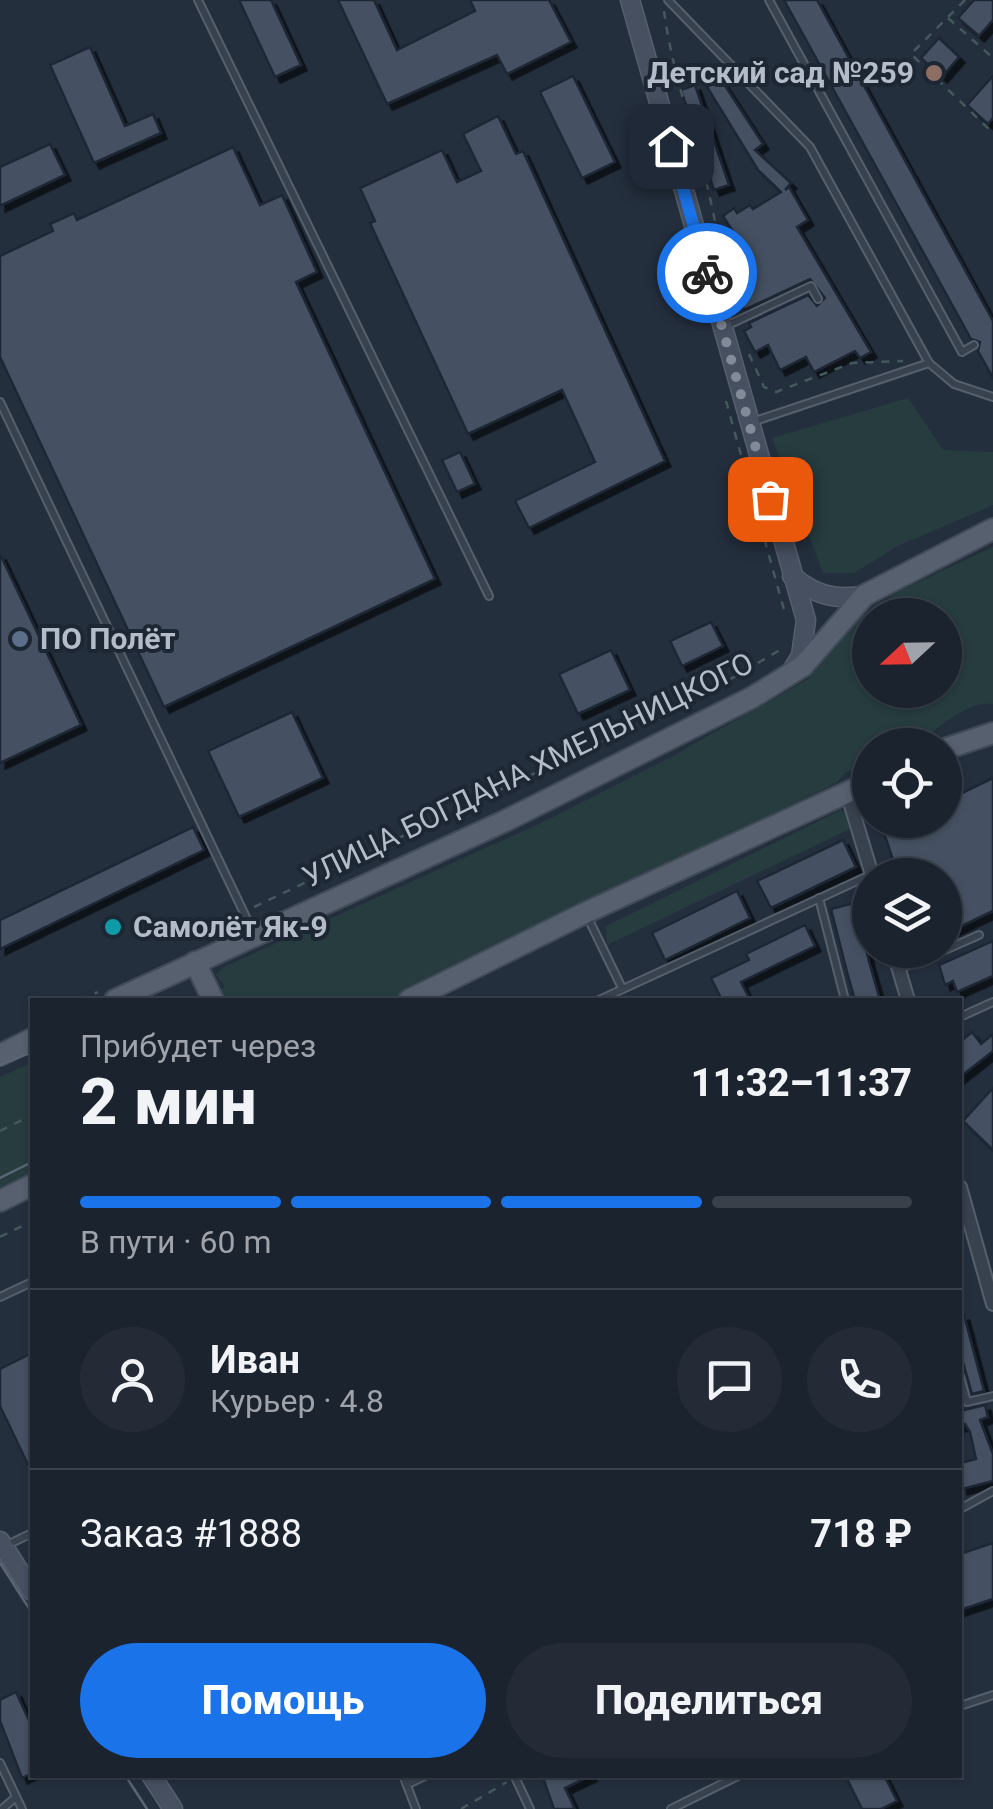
<!DOCTYPE html>
<html lang="ru">
<head>
<meta charset="utf-8">
<style>
  body { margin:0; font-family:Roboto,sans-serif; background:#242b36; color:#f1f3f6; height:100vh; display:flex; flex-direction:column; font-size:38px; white-space:nowrap }
  * { box-sizing:border-box; margin:0 }
  p { font-size:32px; color:#a0a4aa }
  .icon { flex:none; width:55px; height:55px; fill:none; stroke:currentColor; stroke-width:2; stroke-linecap:round; stroke-linejoin:round }
  .map { position:relative; flex:1; overflow:hidden }
  .panel { position:absolute; left:30px; top:998px; width:932px; height:780px; display:flex; flex-direction:column; background:#1b232e; border-radius:0px; box-shadow:0 2px 8px #0004,0 0 0 2px #39404a }
  .panel>* { flex:none }
  .needle { width:65px; rotate:248deg }
  .tools { position:absolute; left:852px; top:598px; display:grid; gap:20px }
  .tools a { display:grid; place-items:center; width:110px; height:110px; border-radius:50%; background:#1b232e; box-shadow:0 2px 8px #0004,0 0 0 2px #39404a; font-size:50px }
  .pin { position:absolute; display:grid; place-items:center; width:85px; height:85px; color:#fff; margin:-42px; border-radius:20px; box-shadow:0 5px 15px #0006 }
  .courier { position:absolute; display:grid; place-items:center; width:100px; height:100px; margin:-50px; border:8px solid #1a73e8; border-radius:50%; background:#fff; color:#222; box-shadow:0 2px 12px #0007 }
  .head em { font-style:normal; font-weight:800 }
  .head div { display:flex; flex-direction:column-reverse }
  .head { display:flex; align-items:center; justify-content:space-between; height:170px; padding:0 50px }
  h1 { font-size:65px; font-weight:800; line-height:75px }
  .bar { display:grid; grid-template-columns:repeat(4,1fr); gap:15px 10px; align-content:center; height:120px; padding:0 50px }
  .bar i { height:12px; border-radius:8px; background:#39404a }
  .bar .current { background:#1a73e8 }
  .bar p { grid-column:span 4 }
  .line { display:flex; align-items:center; gap:25px; padding:0 50px; border-top:2px solid #39404a }
  .line div { flex:1 }
  .round { display:grid; place-items:center; flex:none; width:105px; height:105px; border-radius:52px; background:#242b36 }
  .action { display:flex; gap:20px; margin-top:auto; padding:20px 50px }
  .action a { flex:1; height:115px; border-radius:60px; background:#1a73e8; color:#fff; font-size:40px; font-weight:800; line-height:115px; text-align:center }
  .action a+a { background:#242b36; color:#f1f3f6 }
  .map>svg:first-child { display:block }
  .green { fill:#263c3f; fill-rule:evenodd }
  .building { fill:#455162; stroke:#1f2835; stroke-width:2.5; filter:url(#shadow) }
  .lines { fill:none; stroke-linecap:round; stroke-linejoin:round }
  .service-casing { stroke:#565f6c; stroke-width:10 }
  .minor-casing { stroke:#565f6c; stroke-width:16 }
  .secondary-casing { stroke:#565f6c; stroke-width:21 }
  .primary-casing { stroke:#414a57; stroke-width:24 }
  .path { stroke:#44595c; stroke-width:2.5; stroke-dasharray:8 8; stroke-linecap:butt }
  .service { stroke:#38414e; stroke-width:6 }
  .minor { stroke:#38414e; stroke-width:12 }
  .secondary { stroke:#465061; stroke-width:18 }
  .primary { stroke:#56606e; stroke-width:20 }
  .tram { stroke:#5a6575; stroke-width:2.5 }
  .done { stroke:#828b98; stroke-width:10; stroke-dasharray:0 18 }
  .route { stroke:#1a73e8; stroke-width:12 }
  .education-dot { fill:#8d6e63; stroke:#1d2633; stroke-width:4 }
  .service-dot { fill:#5c6f8a; stroke:#1d2633; stroke-width:4 }
  .culture-dot { fill:#0f9aa8; stroke:#1d2633; stroke-width:4 }
  .labels { text-anchor:middle; stroke-width:8; stroke-linejoin:round; paint-order:stroke }
  .poi-label { font-size:30px; font-weight:bold; fill:#b4bcc9; stroke:#1d2633; text-anchor:start }
  .street-label { font-size:30px; fill:#b4bcc9; stroke:#1d2633 }
</style>
</head>
<body>
<div class="map">
<svg width="993" height="1809" viewBox="0 0 993 1809">
  <defs>
    <filter id="shadow"><feDropShadow dx="5.5" dy="5.5" stdDeviation="0" flood-color="#0009"/></filter>
  </defs>
  <rect width="100%" height="100%" fill="#242f3e"/>
  <!-- green -->
  <g class="green">
    <path d="M908,398L943,450L993,452V505L898,546L854,573H823L772,438Z"/>
    <path d="M993,547V704C968,701 936,727 920,745H870V766L846,772L836,783L394,1000H227L221,990L225,986L216,975L224,967L541,823L673,756L808,679L861,617L899,591ZM870,615H945V690H870Z"/>
    <path d="M841,810L850,816L852,828L607,945L606,926Z"/>
    <path d="M32,1062V1172L0,1187V1077Z"/>
  </g>
  <!-- building -->
  <g class="building">
    <path d="M239,0H271L301,65L275,77Z"/>
    <path d="M338,0H374L397,50L475,11L470,0H549L571,42L507,74L497,55L387,104Z"/>
    <path d="M784,0H817L993,321V378L978,351L980,342L971,339Z"/>
    <path d="M974,0H993V20L979,36L958,18Z"/>
    <path d="M939,38L959,57L942,77L921,58Z"/>
    <path d="M90,47L125,126L153,114L161,133L94,163L50,65Z"/>
    <path d="M573,76L615,162L582,178L540,92Z"/>
    <path d="M993,76V118L988,124L967,105Z"/>
    <path d="M720,78L763,144L755,150L791,183L785,190L789,187L808,220L797,227L871,352L860,358L855,351L814,372L806,357L780,370L768,345L755,352L744,331L751,327L749,323L808,295L817,306L825,298L810,279L744,310L723,260L745,251L723,216L734,208L737,213L750,205L753,209L781,192L758,170L707,87Z"/>
    <path d="M695,85L729,185L714,190L681,90Z"/>
    <path d="M498,116L516,154L523,151L665,461L529,528L515,501L595,462L562,390L468,434L370,223L375,221L360,188L442,150L457,182L481,171L463,134Z"/>
    <path d="M50,144L65,175L0,206V167Z"/>
    <path d="M233,147L260,205L282,195L317,272L296,282L435,579L164,707L0,357V256L53,231L50,224L74,213L77,220Z"/>
    <path d="M460,452L475,484L457,492L442,460Z"/>
    <path d="M0,554L81,725L0,763Z"/>
    <path d="M711,622L723,646L682,666L670,641Z"/>
    <path d="M611,650L630,690L578,714L559,674Z"/>
    <path d="M292,712L323,778L239,817L208,751Z"/>
    <path d="M993,778V911L945,934V875H898L883,830L905,820H945V801Z"/>
    <path d="M193,827L204,850L0,949V920Z"/>
    <path d="M843,840L856,867L771,908L757,881Z"/>
    <path d="M737,891L750,918L665,960L652,933Z"/>
    <path d="M854,903L870,965L880,1000H855L847,972L831,909Z"/>
    <path d="M805,925L815,946L741,982L750,1000H722L711,978L749,960L746,954Z"/>
    <path d="M993,941V976L957,992L953,981L945,985L939,965Z"/>
    <path d="M972,1032L981,1044L993,1034V1051L960,1077V1042Z"/>
    <path d="M993,1088V1150L963,1121Z"/>
    <path d="M964,1315L984,1391L972,1394L960,1352V1316Z"/>
    <path d="M32,1353V1473L0,1406V1369Z"/>
    <path d="M985,1405L988,1417L980,1420L993,1454V1481L962,1489L960,1463L976,1459L970,1432L965,1424L960,1426V1411Z"/>
    <path d="M993,1543V1599L960,1610V1554Z"/>
    <path d="M16,1692L32,1727V1773L22,1778L0,1721V1700Z"/>
    <path d="M542,1775H592L565,1788L575,1809H554Z"/>
    <path d="M845,1775H884L897,1801L881,1809H862Z"/>
  </g>
  <g class="lines">
    <!-- service casing -->
    <g class="service-casing">
      <g id="service">
        <path d="M198,0L489,596"/>
        <path d="M668,0L810,147L929,363L954,384L993,397"/>
        <path d="M769,0L962,352L974,345"/>
        <path d="M726,326L811,286L818,299"/>
        <path d="M0,402L254,934"/>
        <path d="M755,421L929,363"/>
        <path d="M819,898L845,1000"/>
        <path d="M588,918L622,988"/>
        <path d="M945,950L979,935"/>
        <path d="M900,969L944,950"/>
        <path d="M599,1000L870,875"/>
        <path d="M960,1017L993,1002"/>
        <path d="M0,1297L32,1282"/>
        <path d="M960,1376L967,1402L993,1396"/>
        <path d="M960,1509L993,1491"/>
        <path d="M5,1546L32,1533"/>
        <path d="M960,1706L993,1695"/>
        <path d="M0,1763L22,1809"/>
        <path d="M403,1775L416,1809"/>
        <path d="M514,1775L530,1809"/>
        <path d="M408,1784L427,1775"/>
        <path d="M2,1809L16,1797"/>
        <path d="M671,1809L740,1775"/>
      </g>
    </g>
    <!-- minor casing -->
    <g class="minor-casing">
      <g id="minor">
        <path d="M847,792L872,875"/>
        <path d="M893,950L908,1000"/>
        <path d="M960,1187L993,1304"/>
      </g>
    </g>
    <!-- secondary casing -->
    <g class="secondary-casing">
      <g id="secondary">
        <path d="M630,0L806,620L801,656L791,672"/>
        <path d="M792,576C815,595 836,601 865,595"/>
        <path d="M0,1541L32,1591"/>
        <path d="M151,1775L173,1809"/>
      </g>
    </g>
    <!-- primary casing -->
    <g class="primary-casing">
      <g id="primary">
        <path d="M945,749L993,733"/>
        <path d="M195,962L213,1000"/>
        <path d="M115,1000L505,821L753,697L803,666L865,595L993,529"/>
        <path d="M409,1000L585,913L870,782"/>
        <path d="M0,1055L32,1039"/>
        <path d="M0,1201L32,1185"/>
      </g>
    </g>
    <!-- path -->
    <g class="path">
      <path d="M965,0L911,54L993,133"/>
      <path d="M664,11C675,94 711,172 720,255"/>
      <path d="M948,18L992,57"/>
      <path d="M749,354L764,387L776,392L852,363L903,361"/>
      <path d="M726,401L786,617"/>
      <path d="M254,907L722,684L785,647"/>
      <path d="M222,930L235,919"/>
      <path d="M80,1000L98,992"/>
      <path d="M0,1131L32,1115"/>
      <path d="M0,1237L32,1221"/>
      <path d="M461,1809L507,1782"/>
    </g>
    <!-- service -->
    <use href="#service" class="service"/>
    <!-- minor -->
    <use href="#minor" class="minor"/>
    <!-- secondary -->
    <use href="#secondary" class="secondary"/>
    <!-- primary -->
    <use href="#primary" class="primary"/>
    <!-- tram -->
    <g class="tram">
      <path d="M0,1065L32,1052"/>
      <path d="M0,1178L32,1162"/>
      <path d="M0,1563L32,1613"/>
      <path d="M125,1775L147,1809"/>
    </g>
  </g>
  <g class="lines">
    <!-- done -->
    <path class="done" d="M707,273L770,499"/>
    <!-- route -->
    <path class="route" d="M671,146L707,273"/>
  </g>
  <!-- markers -->
  <circle class="education-dot" cx="934" cy="73" r="10"/>
  <circle class="service-dot" cx="20" cy="639" r="10"/>
  <circle class="culture-dot" cx="113" cy="927" r="10"/>
  <g class="labels">
    <!-- poi labels -->
    <g class="poi-label">
      <text x="914" y="83" text-anchor="end">Детский сад №259</text>
      <text x="40" y="649">ПО Полёт</text>
      <text x="133" y="937">Самолёт Як-9</text>
    </g>
    <!-- street labels -->
    <g class="street-label">
      <text transform="translate(528 770) rotate(-26)" y="10">УЛИЦА БОГДАНА ХМЕЛЬНИЦКОГО</text>
    </g>
  </g>
</svg>
<div class="tools">
<a><svg class="needle" viewBox="-14 -14 28 28"><path d="M0-13l5 13h-10z" fill="#e53935"/><path d="M0 13l5-13h-10z" fill="#a0a4aa"/></svg></a>
<a><svg class="icon" aria-label="locate" viewBox="0 0 24 24"><circle cx="12" cy="12" r="6"/><path d="M12 2v4M12 18v4M2 12h4M18 12h4"/></svg></a>
<a><svg class="icon" aria-label="layers" viewBox="0 0 24 24"><path d="M12 4l9 5-9 5-9-5zM3 14l9 5 9-5"/></svg></a>
</div>
<div class="pin" style="left:770px;top:499px;background:#ea580c"><svg class="icon" aria-label="bag" viewBox="0 0 24 24"><path d="M5 8h14l-1 12H6zM9 8a3 3 0 0 1 6 0"/></svg></div>
<div class="pin" style="left:671px;top:146px;background:#1f2937"><svg class="icon" aria-label="home" viewBox="0 0 24 24"><path d="M3 11l9-7 9 7M6 9v11h12V9"/></svg></div>
<div class="courier" style="left:707px;top:273px"><svg class="icon" aria-label="bike" viewBox="0 0 24 24"><circle cx="6" cy="16" r="4"/><circle cx="18" cy="16" r="4"/><path d="M6 16l4-8h5l3 8M10 8l3 8H6M13 5h3"/></svg></div>
<section class="panel">
<div class="head"><div><h1>2 мин</h1><p>Прибудет через</p></div><em>11:32–11:37</em></div>
<div class="bar"><i class="current"></i><i class="current"></i><i class="current"></i><i></i><p>В пути · 60 m</p></div>
<div class="line" style="height:180px"><a class="round"><svg class="icon" aria-label="person" viewBox="0 0 24 24"><circle cx="12" cy="8" r="4"/><path d="M4 21q1-7 8-7t8 7"/></svg></a><div><b>Иван</b><p>Курьер · 4.8</p></div><a class="round"><svg class="icon" aria-label="chat" viewBox="0 0 24 24"><path d="M4 5h16v11H9l-5 4z"/></svg></a><a class="round"><svg class="icon" aria-label="phone" viewBox="0 0 24 24"><path d="M5 4h4l2 5-3 2q2 4 5 5l2-3 5 2v4C11 20 4 13 5 4z"/></svg></a></div>
<div class="line" style="height:130px"><div>Заказ #1888</div><b>718 ₽</b></div>
<div class="action"><a>Помощь</a><a>Поделиться</a></div>
</section>
</div>
</body>
</html>
